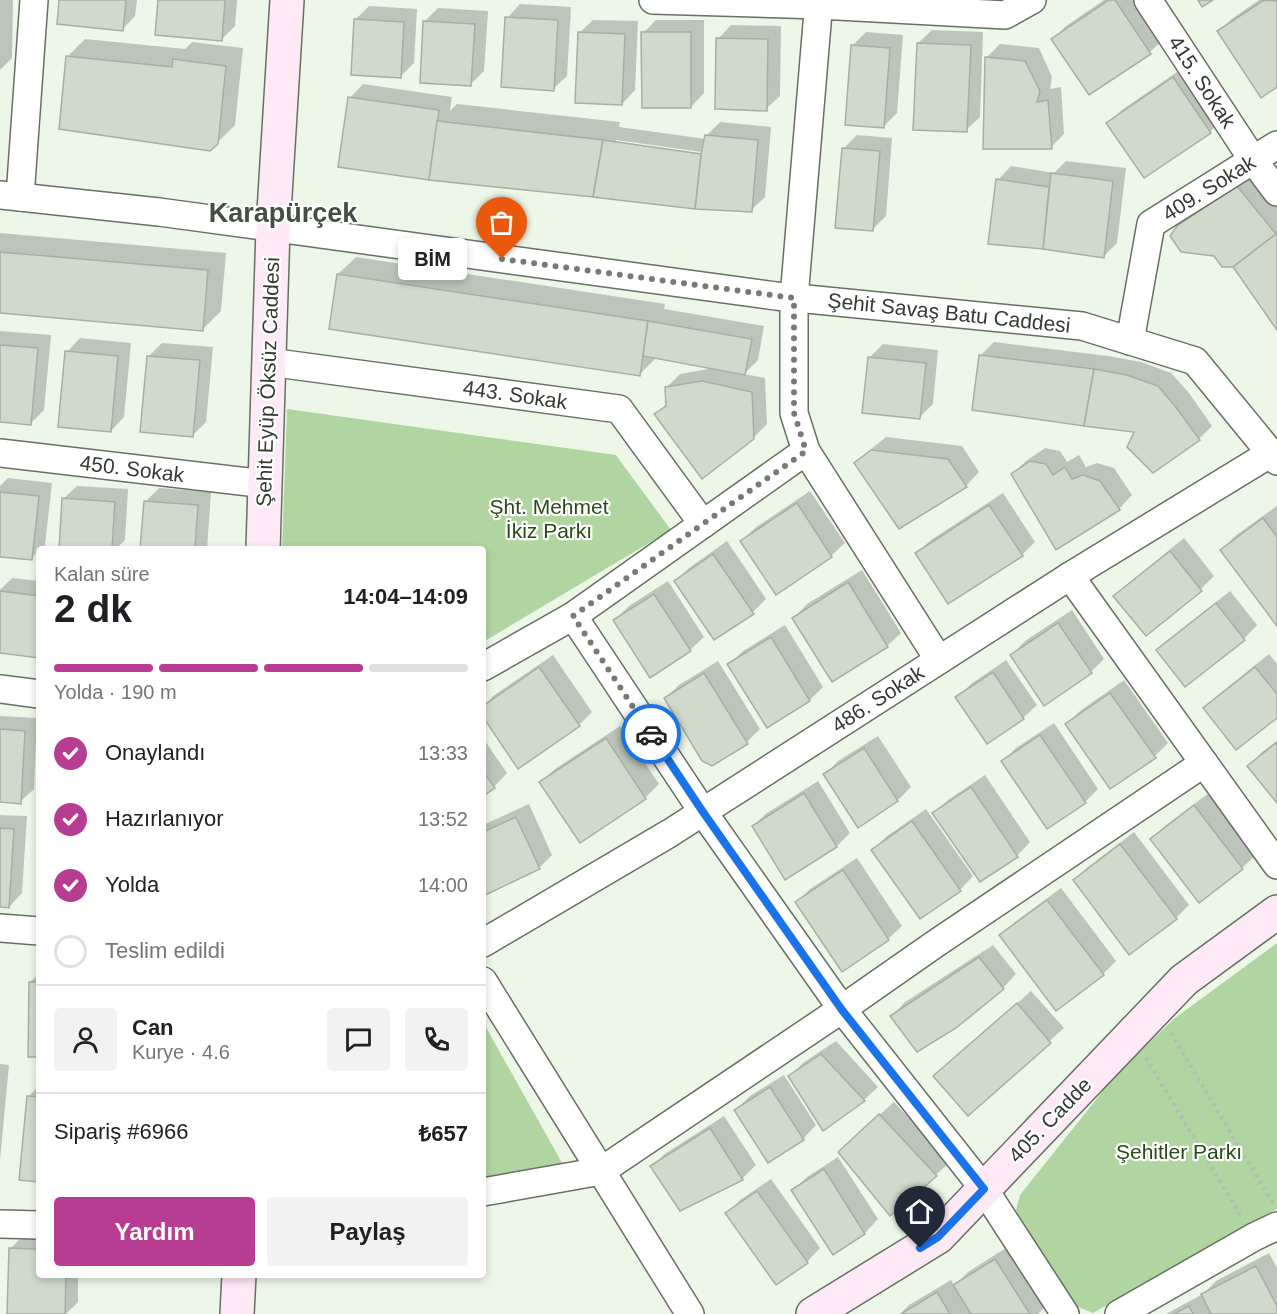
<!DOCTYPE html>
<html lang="tr">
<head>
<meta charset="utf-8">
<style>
  body { margin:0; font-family:Helvetica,sans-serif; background:#f2f2f2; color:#202124; height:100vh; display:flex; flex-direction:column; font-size:22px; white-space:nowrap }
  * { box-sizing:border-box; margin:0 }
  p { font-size:20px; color:#757577 }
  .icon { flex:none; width:33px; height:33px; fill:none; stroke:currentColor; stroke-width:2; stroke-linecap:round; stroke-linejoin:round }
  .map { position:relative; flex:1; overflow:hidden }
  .side { position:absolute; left:36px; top:546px; width:450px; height:732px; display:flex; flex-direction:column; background:#fff; border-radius:6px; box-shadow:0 3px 9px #0003 }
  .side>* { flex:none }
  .pin { position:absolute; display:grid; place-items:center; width:51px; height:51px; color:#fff; margin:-62px -26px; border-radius:50% 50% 50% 0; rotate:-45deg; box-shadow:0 0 6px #0007 }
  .pin .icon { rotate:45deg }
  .courier { position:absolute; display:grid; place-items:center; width:60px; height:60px; margin:-30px; border:4px solid #1a73e8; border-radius:50%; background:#fff; color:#222; box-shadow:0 2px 8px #0007 }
  .bubble { position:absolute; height:42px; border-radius:6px; background:#fff; box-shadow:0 3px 9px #0003; font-size:20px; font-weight:800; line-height:42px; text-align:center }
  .headline em { font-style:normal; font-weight:800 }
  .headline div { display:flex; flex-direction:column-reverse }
  .headline { display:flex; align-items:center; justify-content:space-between; height:102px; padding:0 18px }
  h1 { font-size:39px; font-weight:800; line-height:45px }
  .bar { display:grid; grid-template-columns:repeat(4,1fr); gap:9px 6px; align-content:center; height:72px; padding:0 18px }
  .bar i { height:8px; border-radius:4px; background:#e0e0e0 }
  .bar .active { background:#b63d92 }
  .bar p { grid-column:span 4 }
  .line { display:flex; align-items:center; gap:15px; padding:0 18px; border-top:2px solid #e0e0e0 }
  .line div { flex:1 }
  .round { display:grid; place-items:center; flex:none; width:63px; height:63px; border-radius:6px; background:#f2f2f2 }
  ol { padding:0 18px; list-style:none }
  li { display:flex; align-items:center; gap:18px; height:66px }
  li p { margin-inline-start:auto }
  li .icon { padding:6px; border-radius:50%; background:#b63d92; color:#fff; stroke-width:4 }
  li:last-child { color:#757577 }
  li i { width:33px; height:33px; border:3px solid #e0e0e0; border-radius:50% }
  .button { display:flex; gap:12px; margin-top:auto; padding:12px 18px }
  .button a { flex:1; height:69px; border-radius:6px; background:#b63d92; color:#fff; font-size:24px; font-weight:800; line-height:69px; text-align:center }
  .button a+a { background:#f2f2f2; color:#202124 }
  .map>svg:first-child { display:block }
  .green { fill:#b0d5a1 }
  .shadow { fill:#0003; fill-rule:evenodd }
  .building { fill:#cfdacb; stroke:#a6b0a2; stroke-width:1.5 }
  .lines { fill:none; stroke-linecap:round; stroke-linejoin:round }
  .street-casing { stroke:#677063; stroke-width:30 }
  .secondary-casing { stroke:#677063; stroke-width:36 }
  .path { stroke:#b4bdb1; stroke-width:4; stroke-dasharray:3 4.5; stroke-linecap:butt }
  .street { stroke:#fff; stroke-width:27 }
  .secondary { stroke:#fee9f6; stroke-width:33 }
  .done { stroke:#767c73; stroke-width:6; stroke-dasharray:0 10.8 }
  .route { stroke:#1a73e8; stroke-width:8 }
  .labels { text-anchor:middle; stroke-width:4.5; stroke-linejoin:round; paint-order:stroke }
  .street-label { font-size:21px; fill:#363a34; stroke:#fff }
  .park-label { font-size:21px; fill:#274c15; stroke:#fff }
  .district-label { font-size:27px; font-weight:bold; fill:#454e42; stroke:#fff }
</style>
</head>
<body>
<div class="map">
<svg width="1277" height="1314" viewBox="0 0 1277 1314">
  <rect width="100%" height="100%" fill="#ecf7e8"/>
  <!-- green -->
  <g class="green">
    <path d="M287,409L616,455L671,530L483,642V549H282Z"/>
    <path d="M1277,943V1209L1093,1313L1066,1302L1016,1210L1020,1195L1118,1072L1175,1018Z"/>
    <path d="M483,1022L566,1170L483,1183Z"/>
  </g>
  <!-- shadow -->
  <g class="shadow">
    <path d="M0,0H13L12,58L0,70Z"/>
    <path d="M61,0H137L135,16L122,30Z"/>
    <path d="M160,0H237L235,26L222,39Z"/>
    <path d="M1104,0H1138L1164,39L1150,52L1089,93L1053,39L1066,26Z"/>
    <path d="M1259,0H1277V85L1219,31L1233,18Z"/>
    <path d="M520,4L571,7L567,76L553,89L507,18Z"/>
    <path d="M369,6L417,9L414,63L401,76L355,20Z"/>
    <path d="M438,8L488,11L484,71L471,84L425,21Z"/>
    <path d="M593,20L638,21L635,90L622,104L579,33Z"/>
    <path d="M656,20H704V93L691,107L643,33Z"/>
    <path d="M731,25L781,26L780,96L766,109L718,39Z"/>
    <path d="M932,30L983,32L980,117L966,130L918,43Z"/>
    <path d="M866,32L903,35L897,113L884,126L853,45Z"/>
    <path d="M85,39L185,49L192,42L243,48L235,125L217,143L67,57Z"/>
    <path d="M1000,44L1039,48L1052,77L1050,89L1061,87L1064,134L1051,147L986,58Z"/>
    <path d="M1187,65L1223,118L1210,132L1108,123L1122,110Z"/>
    <path d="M363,84L452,97L450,111L457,104L620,122L619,127L706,139L707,135L720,122L771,127L765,197L751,210L350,98ZM616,140L709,153V156L616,143Z"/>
    <path d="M857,135L892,138L886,216L873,229L843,149Z"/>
    <path d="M1066,161L1126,168L1117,243L1104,256L990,242L998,180L1011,166L1054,173Z"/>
    <path d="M1251,173L1277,205V327L1234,265L1215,254L1178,227L1192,213Z"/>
    <path d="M0,233L226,253L221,311L203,329L0,311Z"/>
    <path d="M356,257L665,304L664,309L764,326L758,360L744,374L765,378L767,424L753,438L656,414L667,403V387L680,374L714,368L657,357L639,375L338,274Z"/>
    <path d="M0,331L51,335L44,410L31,423L0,420Z"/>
    <path d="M80,338L131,343L124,417L111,431L67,352Z"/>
    <path d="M994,342L1108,356L1141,362L1171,373L1189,393L1212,426L1199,439L1137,430L981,355Z"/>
    <path d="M162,343L213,347L206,422L193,435L149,356Z"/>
    <path d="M883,344L938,350L933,404L919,418L869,358Z"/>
    <path d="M886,437L962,446L979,472L966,486L856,463L870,450Z"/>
    <path d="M1045,448L1060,451L1067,462L1079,455L1086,467L1097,463L1114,468L1132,495L1119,509L1012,475L1026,461Z"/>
    <path d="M8,478L52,483L45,545L39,549V551L31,558L0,555V486Z"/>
    <path d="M77,486L128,489L125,540L116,549H60L63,499Z"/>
    <path d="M159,488L211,492L207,549H142L145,502Z"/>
    <path d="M810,491L845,543L831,556L776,593L742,541L755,528Z"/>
    <path d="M1003,493L1035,542L1022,555L917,553L931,540Z"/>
    <path d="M1277,506V624L1222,550L1235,536Z"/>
    <path d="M1184,538L1214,576L1201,589L1146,634L1115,596L1129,583Z"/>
    <path d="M727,541L766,599L753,612L675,581L689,568Z"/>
    <path d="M862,570L901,633L887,646L832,680L794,618L807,604Z"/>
    <path d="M12,578L39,581V656L0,651V590Z"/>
    <path d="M668,581L704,637L690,650L615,620L629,606Z"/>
    <path d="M1230,591L1257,625L1244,639L1158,650L1172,637Z"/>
    <path d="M1072,610L1104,659L1091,672L1012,655L1025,641Z"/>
    <path d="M785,625L823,687L810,700L768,726L729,664L743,651Z"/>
    <path d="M1269,654L1277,664V716L1205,708L1218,695Z"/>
    <path d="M553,655L592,712L579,725L483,715V707L493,696Z"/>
    <path d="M1006,660L1037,705L1023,718L957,698L971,684Z"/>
    <path d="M718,661L760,729L747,742L665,699L679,685Z"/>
    <path d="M1124,680L1168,743L1155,756L1067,724L1080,711Z"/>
    <path d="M0,716L37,718L34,789L20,802L0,801Z"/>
    <path d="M1054,723L1098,789L1085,802L1003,761L1016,748Z"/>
    <path d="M620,726L659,784L645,798L580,841L541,782L555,769Z"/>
    <path d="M878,736L911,787L898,800L858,826L825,775L838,761Z"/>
    <path d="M483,738L507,773L494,787L483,794Z"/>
    <path d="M1277,741V801L1249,766L1262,752Z"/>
    <path d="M985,775L1030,842L1017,856L934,813L948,800Z"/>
    <path d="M818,781L850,833L837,846L786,878L753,826L767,813Z"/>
    <path d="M1209,793L1256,855L1242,868L1199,901L1152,839L1165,826Z"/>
    <path d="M529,804L552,855L539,868L483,894V825Z"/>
    <path d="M926,809L973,876L960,890L873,850L887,836Z"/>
    <path d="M0,815L27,816L22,893L9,907L0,906Z"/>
    <path d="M1134,832L1189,905L1176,918L1075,880L1088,867Z"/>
    <path d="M857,858L902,926L888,939L842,970L797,902L810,889Z"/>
    <path d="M1061,888L1116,961L1103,974L1001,936L1015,922Z"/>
    <path d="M993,945L1016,974L1003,988L892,1016L905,1002Z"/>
    <path d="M39,974V1056L30,982Z"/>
    <path d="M1031,991L1064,1028L968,1114L949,1063Z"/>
    <path d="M836,1041L878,1087L864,1100L824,1129L790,1076L803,1063Z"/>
    <path d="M0,1064L9,1065L0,1160Z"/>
    <path d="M784,1075L816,1125L803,1139L736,1110L750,1096Z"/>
    <path d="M39,1086V1181L28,1097Z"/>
    <path d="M894,1102L950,1162L936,1175L854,1138Z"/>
    <path d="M724,1116L756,1165L742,1179L680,1209L652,1166L666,1153Z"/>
    <path d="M838,1157L878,1219L865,1233L833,1253L793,1191L807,1177Z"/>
    <path d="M771,1179L820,1248L807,1262L727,1214L740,1200Z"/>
    <path d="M24,1235H39V1275H78V1302L66,1314H9L10,1249Z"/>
    <path d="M1009,1246L1046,1306L1038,1314H900L909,1305L951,1280L954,1286L968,1272Z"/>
    <path d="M1269,1253L1277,1268V1314H1166L1203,1294L1216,1281Z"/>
  </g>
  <!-- building -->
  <g class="building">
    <path d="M59,0H126L123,31L57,24Z"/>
    <path d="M158,0H225L222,41L155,35Z"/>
    <path d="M1109,0H1115L1151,54L1089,95L1051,39Z"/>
    <path d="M1198,0H1213L1202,7Z"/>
    <path d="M1264,0L1277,1V87L1261,98L1217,31Z"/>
    <path d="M505,17L558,20L554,91L501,87Z"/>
    <path d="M354,19L404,22L401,78L351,75Z"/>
    <path d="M423,21L475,24L471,86L420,83Z"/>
    <path d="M578,32L625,34L622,105L575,103Z"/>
    <path d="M641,32H691V108H642Z"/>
    <path d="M716,38L768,39L767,111L715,109Z"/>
    <path d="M917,43L971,45L967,132L913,130Z"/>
    <path d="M851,45L890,48L884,128L845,125Z"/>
    <path d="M66,56L172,67L173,59L226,66L218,144L210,151L59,129Z"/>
    <path d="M985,57L1025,61L1040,91L1037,102L1048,100L1052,149H983Z"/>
    <path d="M1173,77L1211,133L1144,178L1106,123Z"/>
    <path d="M348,97L439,110L429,180L338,167Z"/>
    <path d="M437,121L603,140L593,197L429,180Z"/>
    <path d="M705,135L758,140L752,212L695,209L701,154Z"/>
    <path d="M603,140L701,154L695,209L593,197Z"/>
    <path d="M842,148L880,151L873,231L835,228Z"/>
    <path d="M1051,173L1113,181L1104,258L1043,249Z"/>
    <path d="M996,179L1049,187L1043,249L988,244Z"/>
    <path d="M1237,186L1276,234L1233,267H1222L1214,256L1181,252L1170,236L1177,226Z"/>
    <path d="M1276,234L1277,235V330L1233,267Z"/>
    <path d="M0,252L208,270L203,331L0,313Z"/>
    <path d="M337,274L648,321L640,376L329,329Z"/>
    <path d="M648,321L752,339L745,375L643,356Z"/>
    <path d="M0,345L38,348L31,425L0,422Z"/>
    <path d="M65,351L118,356L111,432L58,427Z"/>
    <path d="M979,355L1094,369L1084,426L972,410Z"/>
    <path d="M147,356L200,360L193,437L140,432Z"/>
    <path d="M868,357L926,363L920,419L862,413Z"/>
    <path d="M1094,369L1127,375L1158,386L1175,406L1200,440L1153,473L1127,447L1134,432L1084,426Z"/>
    <path d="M702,381L752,392L754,439L702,479L654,414L666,406L665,387Z"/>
    <path d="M871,450L948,459L967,487L899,529L854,463Z"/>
    <path d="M1030,461L1046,464L1053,475L1065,467L1072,479L1083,475L1100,481L1120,510L1056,550L1011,474Z"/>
    <path d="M0,492L39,496L32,560L0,557Z"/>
    <path d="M62,498L115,502L112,549H59Z"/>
    <path d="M144,501L198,505L195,549H140Z"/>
    <path d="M797,503L832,557L776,595L740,541Z"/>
    <path d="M989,505L1023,556L948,604L915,553Z"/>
    <path d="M1263,518L1277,537V626L1220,550Z"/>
    <path d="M1170,551L1202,591L1146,636L1113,596Z"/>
    <path d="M713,554L754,614L714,640L674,581Z"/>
    <path d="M848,582L888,647L832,682L792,618Z"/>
    <path d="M0,591L39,596V658L0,653Z"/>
    <path d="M654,594L691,651L650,678L613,620Z"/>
    <path d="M1216,603L1245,640L1185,687L1156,650Z"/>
    <path d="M1058,623L1092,673L1044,706L1010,655Z"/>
    <path d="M771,637L810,701L767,728L727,664Z"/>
    <path d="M539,667L580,726L518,769L483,717V706Z"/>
    <path d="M1255,667L1277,694V718L1236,750L1203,708Z"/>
    <path d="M993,672L1024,719L987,744L955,697Z"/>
    <path d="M704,673L748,744L712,766L702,761L664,698Z"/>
    <path d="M1110,693L1156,758L1110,789L1065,724Z"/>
    <path d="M0,729L25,731L21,804L0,802Z"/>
    <path d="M1040,735L1086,803L1047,829L1001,761Z"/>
    <path d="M606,738L646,799L580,843L539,782Z"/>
    <path d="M1277,742V803L1247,766Z"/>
    <path d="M864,748L898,801L858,828L823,774Z"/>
    <path d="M483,771L495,788L483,796Z"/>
    <path d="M971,787L1018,857L980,882L932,813Z"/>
    <path d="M804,793L837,847L785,880L752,826Z"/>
    <path d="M1194,805L1243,869L1199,903L1150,839Z"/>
    <path d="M516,817L540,869L483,896V832Z"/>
    <path d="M912,821L961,891L920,919L871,850Z"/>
    <path d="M0,828L14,829L9,908L0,907Z"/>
    <path d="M1120,844L1177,919L1129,955L1073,880Z"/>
    <path d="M843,870L889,940L842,972L795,902Z"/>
    <path d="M1047,900L1104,975L1056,1011L999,935Z"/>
    <path d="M979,957L1004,989L956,1028L917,1052L890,1016Z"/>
    <path d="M29,982H39V1057H28Z"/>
    <path d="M1017,1003L1051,1043L968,1116L933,1076Z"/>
    <path d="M821,1054L865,1101L823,1131L788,1076Z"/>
    <path d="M770,1087L804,1140L768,1163L734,1110Z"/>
    <path d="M27,1096L39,1097V1182L19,1180Z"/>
    <path d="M879,1114L937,1176L890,1216L838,1152Z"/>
    <path d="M710,1128L743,1180L680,1211L650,1166Z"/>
    <path d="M824,1169L865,1234L833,1255L791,1190Z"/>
    <path d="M757,1191L808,1263L776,1285L725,1213Z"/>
    <path d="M9,1248L39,1249V1275H66L65,1314H7Z"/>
    <path d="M995,1259L1030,1314H971L953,1285Z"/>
    <path d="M1256,1266L1277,1306V1314H1211L1201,1294Z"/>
    <path d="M937,1292L950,1314H901Z"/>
    <path d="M1189,1306L1193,1314H1174Z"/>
  </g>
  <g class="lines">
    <!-- street casing -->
    <g class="street-casing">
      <g id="street">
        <path d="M653,0L819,5L1005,15L1032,0"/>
        <path d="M819,0L794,298V413L806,451L939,660"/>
        <path d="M1148,0L1253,160L1277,192"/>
        <path d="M0,195L159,212L776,296L1082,326L1195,361L1277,461"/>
        <path d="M20,197L34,0"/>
        <path d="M1130,341L1151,224L1277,145"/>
        <path d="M269,362L619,409L703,524"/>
        <path d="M0,453L265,484"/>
        <path d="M1070,576L1277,865"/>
        <path d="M573,616L703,812L842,1009L984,1189L1065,1314"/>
        <path d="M483,667L573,616L806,451"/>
        <path d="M0,689L39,694"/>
        <path d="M0,928L39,931"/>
        <path d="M483,943L670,833L1070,576L1271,453"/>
        <path d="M483,981L690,1314"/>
        <path d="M483,1192L601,1171L842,1009L935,944L1204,763"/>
        <path d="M0,1224L39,1225"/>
        <path d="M1119,1314L1254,1237L1277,1226"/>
      </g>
    </g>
    <!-- secondary casing -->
    <g class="secondary-casing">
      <g id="secondary">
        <path d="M263,549L273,228L287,0"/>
        <path d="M237,1314L239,1275"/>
        <path d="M813,1314L938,1237L1184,980L1277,912"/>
      </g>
    </g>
    <!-- path -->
    <g class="path">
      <path d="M1171,1033L1273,1204"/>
      <path d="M1146,1058L1241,1216"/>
    </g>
    <!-- street -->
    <use href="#street" class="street"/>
    <!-- secondary -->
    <use href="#secondary" class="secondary"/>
  </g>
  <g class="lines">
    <!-- done -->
    <path class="done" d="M502,259L794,298V413L806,451L573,616L651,734"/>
    <!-- route -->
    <path class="route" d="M651,734L703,812L842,1010L984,1189L938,1237L920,1248"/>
  </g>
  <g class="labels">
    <!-- street labels -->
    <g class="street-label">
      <text transform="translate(1202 82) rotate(57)" y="7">415. Sokak</text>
      <text transform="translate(1209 188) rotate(-32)" y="7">409. Sokak</text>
      <text transform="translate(949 313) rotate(6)" y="7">Şehit Savaş Batu Caddesi</text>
      <text transform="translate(268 382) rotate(-88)" y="7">Şehit Eyüp Öksüz Caddesi</text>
      <text transform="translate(515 395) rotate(8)" y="7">443. Sokak</text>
      <text transform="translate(132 469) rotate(7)" y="7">450. Sokak</text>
      <text transform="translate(878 699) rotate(-33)" y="7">486. Sokak</text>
      <text transform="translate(1050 1120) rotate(-46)" y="7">405. Cadde</text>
    </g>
    <!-- park labels -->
    <g class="park-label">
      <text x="549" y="514">Şht. Mehmet<tspan x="549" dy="24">İkiz Parkı</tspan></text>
      <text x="1179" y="1159">Şehitler Parkı</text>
    </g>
    <!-- district labels -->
    <g class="district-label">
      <text x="283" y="222">Karapürçek</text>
    </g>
  </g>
</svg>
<div class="pin" style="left:502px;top:259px;background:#ea580c"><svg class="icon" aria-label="bag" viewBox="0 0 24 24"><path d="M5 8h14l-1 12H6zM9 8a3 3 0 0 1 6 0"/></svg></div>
<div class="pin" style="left:920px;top:1248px;background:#1f2937"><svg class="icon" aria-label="home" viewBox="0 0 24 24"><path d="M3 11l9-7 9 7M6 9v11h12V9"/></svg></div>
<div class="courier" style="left:651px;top:734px"><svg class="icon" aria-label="car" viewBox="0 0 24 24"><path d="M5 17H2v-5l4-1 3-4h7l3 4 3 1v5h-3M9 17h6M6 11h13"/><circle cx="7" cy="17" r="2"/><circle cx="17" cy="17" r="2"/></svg></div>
<div class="bubble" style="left:398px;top:238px;width:69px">BİM</div>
<section class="side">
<div class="headline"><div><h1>2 dk</h1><p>Kalan süre</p></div><em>14:04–14:09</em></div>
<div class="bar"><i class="active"></i><i class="active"></i><i class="active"></i><i></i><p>Yolda · 190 m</p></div>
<ol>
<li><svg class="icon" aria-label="check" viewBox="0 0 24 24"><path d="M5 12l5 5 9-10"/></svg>Onaylandı<p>13:33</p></li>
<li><svg class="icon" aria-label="check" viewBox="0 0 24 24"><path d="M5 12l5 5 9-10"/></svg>Hazırlanıyor<p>13:52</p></li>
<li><svg class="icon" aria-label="check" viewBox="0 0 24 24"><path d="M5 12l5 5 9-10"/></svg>Yolda<p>14:00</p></li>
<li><i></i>Teslim edildi</li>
</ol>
<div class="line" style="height:108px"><a class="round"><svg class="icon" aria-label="person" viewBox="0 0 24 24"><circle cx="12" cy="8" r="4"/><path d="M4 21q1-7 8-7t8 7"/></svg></a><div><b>Can</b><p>Kurye · 4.6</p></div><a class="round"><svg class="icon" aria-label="chat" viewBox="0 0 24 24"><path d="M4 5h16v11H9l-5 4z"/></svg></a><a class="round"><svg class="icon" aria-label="phone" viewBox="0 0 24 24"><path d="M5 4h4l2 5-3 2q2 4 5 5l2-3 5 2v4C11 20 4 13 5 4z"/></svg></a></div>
<div class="line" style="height:78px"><div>Sipariş #6966</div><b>₺657</b></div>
<div class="button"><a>Yardım</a><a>Paylaş</a></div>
</section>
</div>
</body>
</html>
